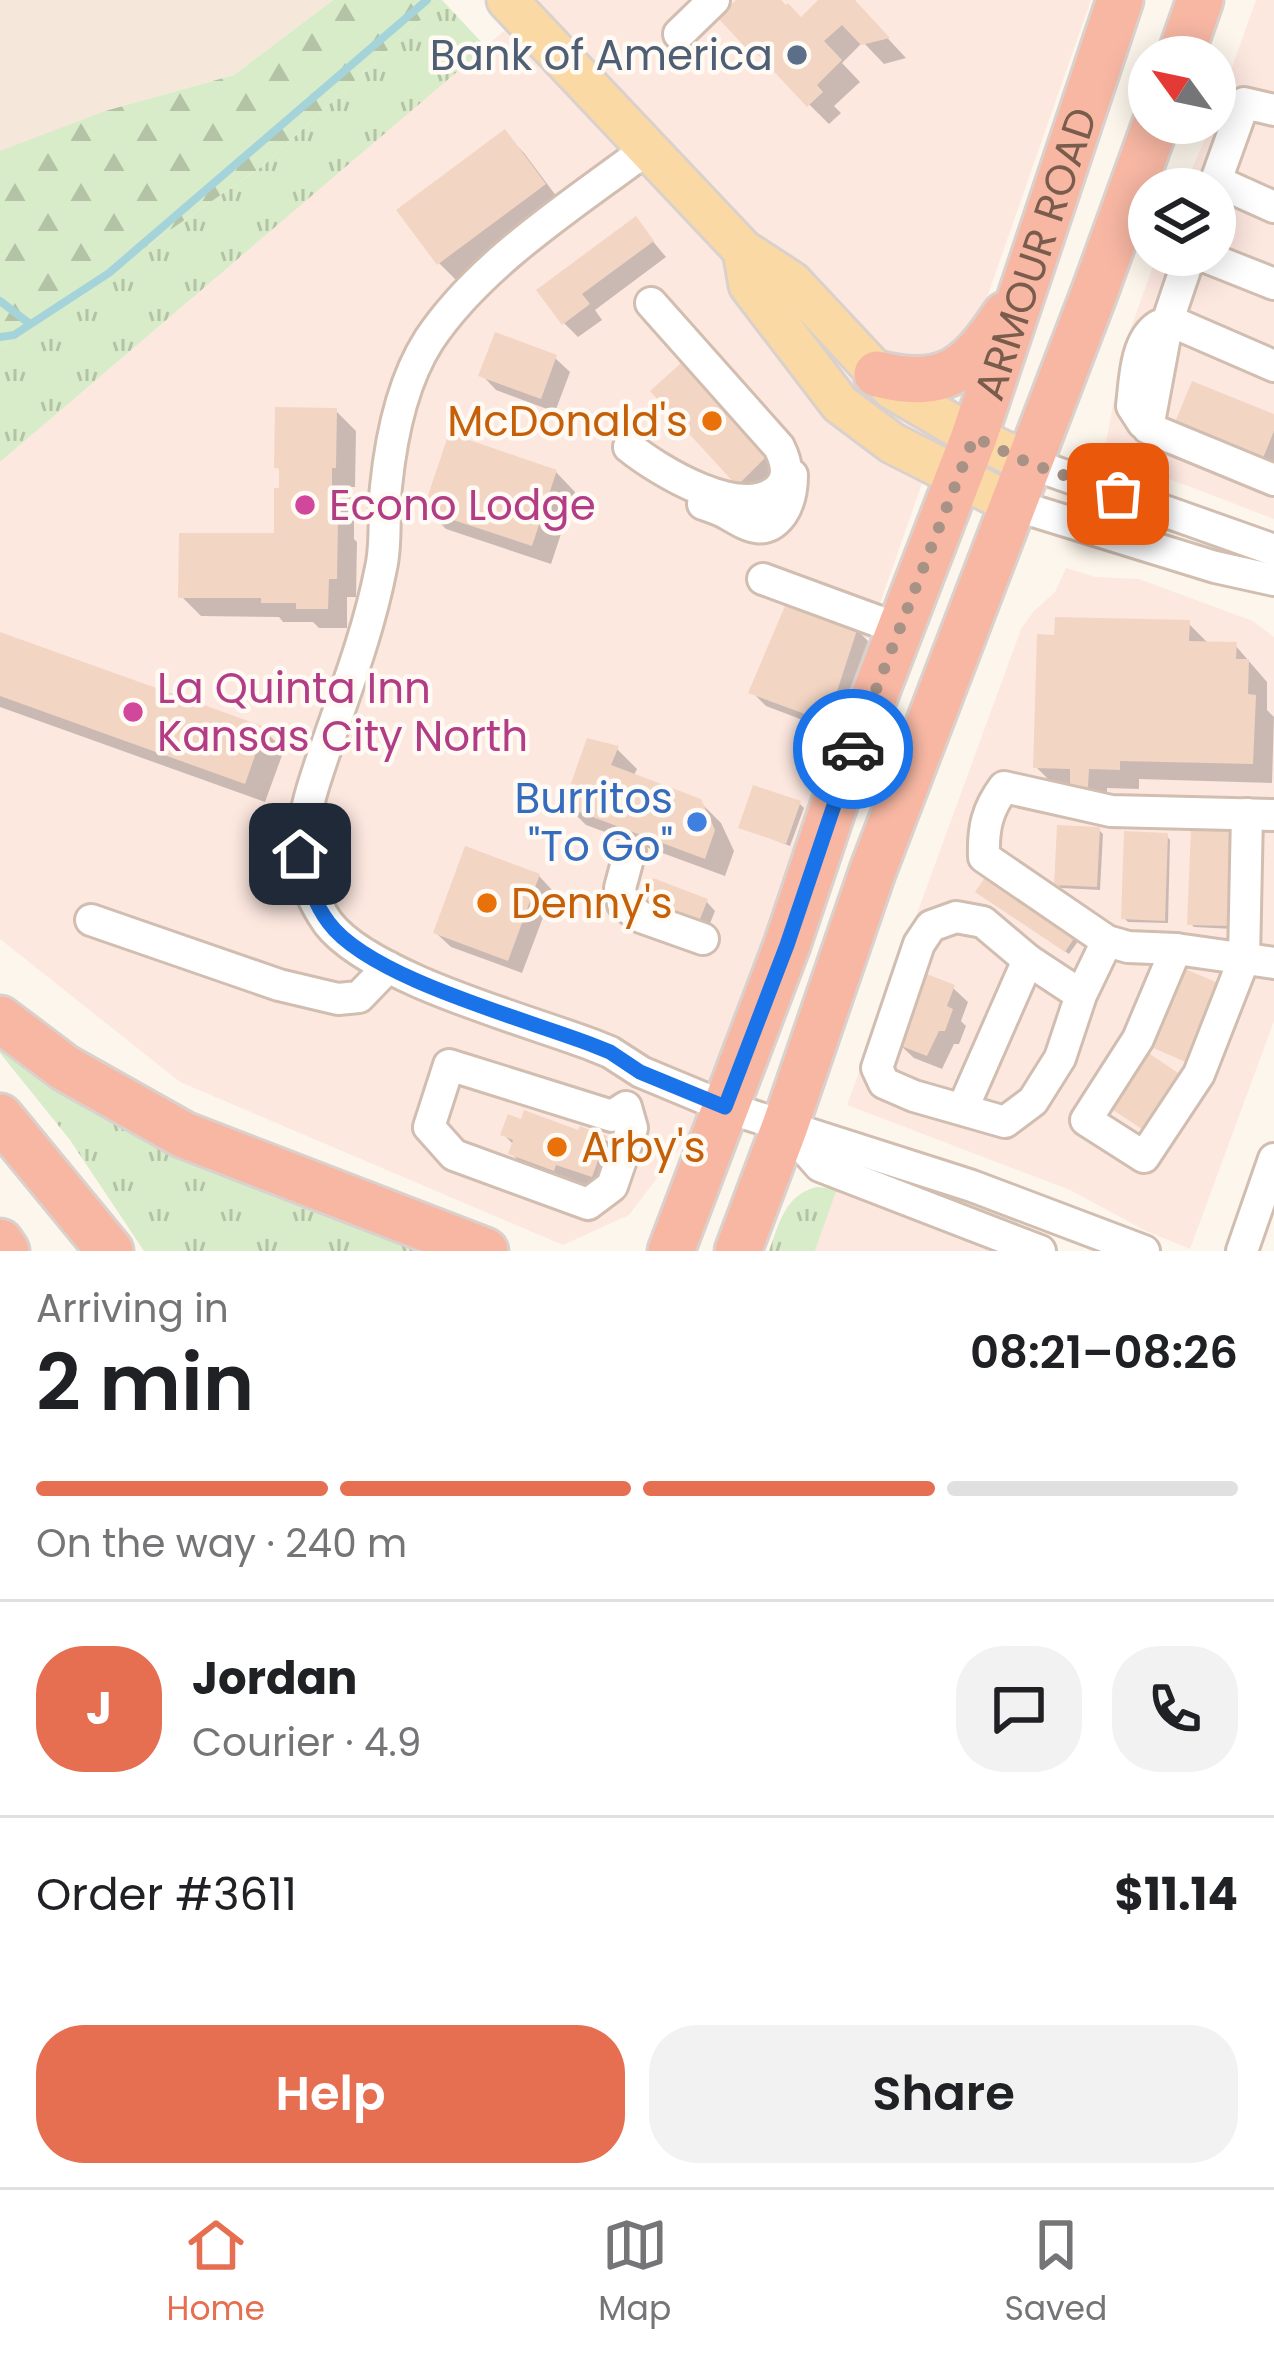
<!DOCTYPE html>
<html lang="en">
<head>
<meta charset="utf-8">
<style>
  body { margin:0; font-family:Poppins,sans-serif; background:#f2f2f2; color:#202124; height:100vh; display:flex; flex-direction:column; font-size:45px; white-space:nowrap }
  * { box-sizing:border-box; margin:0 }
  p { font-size:39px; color:#757577 }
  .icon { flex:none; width:66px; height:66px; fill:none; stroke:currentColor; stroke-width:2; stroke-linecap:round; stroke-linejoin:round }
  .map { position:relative; height:1251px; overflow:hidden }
  .panel { display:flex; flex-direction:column; background:#fff; flex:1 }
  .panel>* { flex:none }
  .needle { width:78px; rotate:303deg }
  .tools { position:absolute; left:1128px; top:36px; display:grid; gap:24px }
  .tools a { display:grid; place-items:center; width:108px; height:108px; border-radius:50%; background:#fff; box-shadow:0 6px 30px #0003; font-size:60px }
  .pin { position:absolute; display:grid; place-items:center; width:102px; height:102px; color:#fff; margin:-51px; border-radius:24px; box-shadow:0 6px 18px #0006 }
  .courier { position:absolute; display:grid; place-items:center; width:120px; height:120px; margin:-60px; border:9px solid #1a73e8; border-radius:50%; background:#fff; color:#222; box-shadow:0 3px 15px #0007 }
  .overview em { font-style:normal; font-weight:600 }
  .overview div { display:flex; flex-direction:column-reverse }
  .overview { display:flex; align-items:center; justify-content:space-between; height:204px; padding:0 36px }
  h1 { font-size:78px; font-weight:600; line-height:90px }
  .bar { display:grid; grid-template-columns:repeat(4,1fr); gap:18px 12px; align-content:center; height:144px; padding:0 36px }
  .bar i { height:15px; border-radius:9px; background:#e0e0e0 }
  .bar .current { background:#e76f51 }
  .bar p { grid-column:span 4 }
  .line { display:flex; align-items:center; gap:30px; padding:0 36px; border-top:3px solid #e0e0e0 }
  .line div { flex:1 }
  .round { display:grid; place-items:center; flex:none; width:126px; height:126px; border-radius:48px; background:#f2f2f2 }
  .cta { display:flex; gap:24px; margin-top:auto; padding:24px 36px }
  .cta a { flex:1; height:138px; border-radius:48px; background:#e76f51; color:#fff; font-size:48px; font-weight:600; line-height:138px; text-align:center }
  .cta a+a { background:#f2f2f2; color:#202124 }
  .dock { display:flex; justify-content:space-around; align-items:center; height:168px; border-top:3px solid #e0e0e0; background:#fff; font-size:33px; color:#757577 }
  .dock a { display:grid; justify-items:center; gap:6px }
  .dock .current { color:#e76f51 }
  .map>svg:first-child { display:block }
  .residential { fill:#f5e8da }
  .commercial { fill:#fde8e0 }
  .grass { fill:url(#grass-tufts) }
  .forest { fill:url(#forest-firs) }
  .shadow { fill:#0003 }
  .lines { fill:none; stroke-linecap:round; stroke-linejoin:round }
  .stream { stroke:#a5d3da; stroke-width:8 }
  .building { fill:#f3d5c3 }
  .minor-casing { stroke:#d1beb0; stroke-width:36 }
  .major-casing { stroke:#dad1cd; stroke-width:45 }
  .highway-casing { stroke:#dad1cd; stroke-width:51 }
  .minor { stroke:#fff; stroke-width:30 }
  .major { stroke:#fbd9a5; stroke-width:39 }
  .highway { stroke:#f7b7a3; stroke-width:45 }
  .done { stroke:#a89285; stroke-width:12; stroke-dasharray:0 21.6 }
  .route { stroke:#1a73e8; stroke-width:15 }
  .service-dot { fill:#5c6f8a; stroke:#fffaf3; stroke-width:4.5 }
  .food-dot { fill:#e8710a; stroke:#fffaf3; stroke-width:4.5 }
  .hotel-dot { fill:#d1479c; stroke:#fffaf3; stroke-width:4.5 }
  .shop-dot { fill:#3f7fe0; stroke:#fffaf3; stroke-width:4.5 }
  .labels { text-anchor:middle; stroke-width:9; stroke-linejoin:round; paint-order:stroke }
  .service-label { font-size:42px; fill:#4e5e75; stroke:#fffaf3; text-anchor:end }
  .street-label { font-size:42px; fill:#7a5c4d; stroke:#fffaf3 }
  .food-label { font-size:42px; fill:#c56008; stroke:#fffaf3; text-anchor:start }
  .hotel-label { font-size:42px; fill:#b23c85; stroke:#fffaf3; text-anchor:start }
  .shop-label { font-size:42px; fill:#366cbe; stroke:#fffaf3; text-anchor:end }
</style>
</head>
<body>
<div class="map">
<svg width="1274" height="1251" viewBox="0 0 1274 1251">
  <defs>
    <pattern id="grass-tufts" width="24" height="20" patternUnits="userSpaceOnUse" patternTransform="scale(3)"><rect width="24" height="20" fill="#d8ecc9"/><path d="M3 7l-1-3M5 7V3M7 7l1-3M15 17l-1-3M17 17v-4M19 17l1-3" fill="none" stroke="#b4c2a5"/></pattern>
    <pattern id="forest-firs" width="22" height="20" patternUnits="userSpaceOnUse" patternTransform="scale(3)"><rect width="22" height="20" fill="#d8ecc9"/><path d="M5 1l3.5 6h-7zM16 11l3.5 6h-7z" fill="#b4c2a5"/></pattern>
  </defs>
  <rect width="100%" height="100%" fill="#fdf6ec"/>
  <!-- residential -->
  <path class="residential" d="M0,0H333L234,75L105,111L0,152Z"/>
  <!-- commercial -->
  <g class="commercial">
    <path d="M540,0H1091L698,1124L629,1215L563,1245L180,1082L0,939V462Z"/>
    <path d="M1256,0H1274V519L1104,454L1123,350L1157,255H1215V189H1183L1212,123H1215V115Z"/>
    <path d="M1066,568L1096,577L1139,579L1253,621L1274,637V1021L1190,1249L1146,1231L1070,1190L847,1105L1021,629L1034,611L1055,592Z"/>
    <path d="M837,1189L966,1236L996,1251H815Z"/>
  </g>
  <!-- grass -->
  <g class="grass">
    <path d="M442,0L486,47L0,462V348L264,165Z"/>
    <path d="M0,1035L449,1251H144L70,1140L0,1053Z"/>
    <path d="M817,1187L837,1189L815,1251H769C779,1224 785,1194 817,1187Z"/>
  </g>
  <!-- forest -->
  <path class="forest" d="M333,0H442L264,165L0,348V151L105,111L234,75Z"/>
  <!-- shadow -->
  <g class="shadow">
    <path d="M740,0H778L802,20L822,0H852L906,58L884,64L863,42L842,63L860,82L834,106L841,113L829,124L722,18Z"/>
    <path d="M505,133L524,153L563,205L459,283L439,263L400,211Z"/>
    <path d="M635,220L666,257L595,310L602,320L578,337L564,323L540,291Z"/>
    <path d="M555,358L570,372L555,412L496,390L482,375Z"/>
    <path d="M654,392L785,467L754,498Z"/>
    <path d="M336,411L356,431L355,487H351L350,510L354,514V539L357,542L356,597H347V628H319L313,622H283L279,617L201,616L181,596L277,536L282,472L277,467Z"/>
    <path d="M1274,417V474L1191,441Z"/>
    <path d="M556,472L575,492L551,564L446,529L426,509Z"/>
    <path d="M1188,623L1210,645H1235L1267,682V710L1274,717L1272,783L1139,779V789L1107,788V805H1092L1075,787H1056L1036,767Z"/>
    <path d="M856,629L871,644L842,735L766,706L752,692Z"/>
    <path d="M0,635L264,730L284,750L265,802L0,707Z"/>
    <path d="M617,749L637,769L633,777L700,802L721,823L734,851L725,876L586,825L567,806Z"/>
    <path d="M800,804L804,808L790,846L742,827Z"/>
    <path d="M1099,830L1103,834L1100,890L1061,888L1057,884Z"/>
    <path d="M1194,832L1233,929L1194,927L1190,923Z"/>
    <path d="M1167,836L1170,840L1168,923L1128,922L1124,918Z"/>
    <path d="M539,876L553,891L522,973L451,947L436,933Z"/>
    <path d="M989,878L1079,940L1069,954L983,895Z"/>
    <path d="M706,901L715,911L705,936L654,916Z"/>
    <path d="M953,988L968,1002L961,1021L966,1026L959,1044H954L942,1069L914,1058L899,1044Z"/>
    <path d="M503,1134L605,1139L625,1158L612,1195L576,1182L574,1189L531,1173L511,1153L514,1145Z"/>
  </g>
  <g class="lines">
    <!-- stream -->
    <g class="stream">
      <path d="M0,301L30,324"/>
      <path d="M0,337L14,335L109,273L427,0"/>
    </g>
  </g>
  <!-- building -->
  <g class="building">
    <path d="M736,0H781L786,5L788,3L801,17L818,0H855L890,38L861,45L842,25L824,41L842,60L817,85L823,92L807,107L750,46L747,49L717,17Z"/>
    <path d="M505,129L546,184L437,265L396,210Z"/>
    <path d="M636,216L654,241L582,294L590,304L562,325L536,290Z"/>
    <path d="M495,332L557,355L541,399L478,376Z"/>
    <path d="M689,356L773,450L737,486L650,391Z"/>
    <path d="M1192,381L1274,414V431L1261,463L1173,427Z"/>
    <path d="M275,407L337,408L336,468H332V491H335V519H338L337,579H329L328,609H296V603H261V598H178L179,533H274V488H279V468H274Z"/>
    <path d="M449,433L557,470L532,546L423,510Z"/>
    <path d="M788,599L858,627L827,722L748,693Z"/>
    <path d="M1055,617L1190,620L1189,641L1237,642L1236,659H1249L1248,694L1256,695L1253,764L1120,761V770L1089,769L1088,787L1070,786V769L1033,768L1037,634L1054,635Z"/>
    <path d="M0,632L265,727L245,784L0,696Z"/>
    <path d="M587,738L619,746L611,765L701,799L715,830L705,859L563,806Z"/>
    <path d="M753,785L801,801L786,844L738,828Z"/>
    <path d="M1057,825L1100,827L1097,887L1054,885Z"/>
    <path d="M1191,828L1234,830L1231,926L1187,925Z"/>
    <path d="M1124,831L1168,833L1165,921L1121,919Z"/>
    <path d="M465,846L540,874L508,961L433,933Z"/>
    <path d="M988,873L1077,934L1065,952L975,892Z"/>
    <path d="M653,878L708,899L696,929L641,908Z"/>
    <path d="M1183,968L1223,985L1190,1064L1149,1046Z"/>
    <path d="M922,972L955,985L947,1006L953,1009L945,1031H939L927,1056L896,1044Z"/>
    <path d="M1147,1052L1184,1077L1148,1133L1110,1108Z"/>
    <path d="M524,1110L578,1130L580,1126L607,1136L592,1177L556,1165L554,1171L508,1154L513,1140L500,1135L508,1114L521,1119Z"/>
  </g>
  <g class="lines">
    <!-- minor casing -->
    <g class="minor-casing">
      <g id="minor">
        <path d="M679,34L714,0"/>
        <path d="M647,149C574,204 480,263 429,340C402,382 391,437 386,487C383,514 387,542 381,568C370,625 350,679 331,733C318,771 304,807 301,847C299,872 314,903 328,923C369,977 523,1019 590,1044L610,1052L641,1072L725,1107L972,1186L1144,1251"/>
        <path d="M1216,181L1274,207"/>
        <path d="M1213,189L1244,103L1274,110"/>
        <path d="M1190,255L1168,320L1148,428L1274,480"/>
        <path d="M1201,255L1274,284"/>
        <path d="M1168,320L1274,366"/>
        <path d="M1143,423L1132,406C1135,381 1135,341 1158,326"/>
        <path d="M629,447C659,471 741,521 777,490C791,478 786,461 779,447L651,303"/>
        <path d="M1029,463L1274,550"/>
        <path d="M703,504C712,507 722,510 731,516C750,527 766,536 782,514C790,502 792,489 792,475"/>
        <path d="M1014,505L1215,567L1274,580"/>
        <path d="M763,579L899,629"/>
        <path d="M1274,815L1111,811L1004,787C987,810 983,828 984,857L1107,941L1128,947L1176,949L1274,963"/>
        <path d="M630,851L620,888L623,904L641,917L703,939"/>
        <path d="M91,920L279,985L338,999L359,997L388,967"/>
        <path d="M1176,949L1138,1039L1086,1120L1144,1157L1199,1074L1244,959L1247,814"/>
        <path d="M1081,995L1060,1058L1033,1101L1005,1122L914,1096L884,1083L877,1068L919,944L931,926L956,917L983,922L1028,960L1081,995L1107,941"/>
        <path d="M449,1065L612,1116L626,1107L632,1128L612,1186L588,1204L454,1155L429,1127Z"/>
        <path d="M963,1108L1028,960"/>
        <path d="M785,1126L820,1166L1040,1251"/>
        <path d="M1242,1251L1274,1159"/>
      </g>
    </g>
    <!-- major casing -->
    <g class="major-casing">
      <g id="major">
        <path d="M507,0L743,250L792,282L892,389L974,437L1029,463"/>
        <path d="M743,250L749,285L840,404L892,443L1014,505"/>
      </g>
    </g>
    <!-- highway casing -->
    <g class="highway-casing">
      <g id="highway">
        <path d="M1180,57L1200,0"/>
        <path d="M877,374C944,391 969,370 1005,315"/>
        <path d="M0,1019L65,1068L184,1135L485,1251"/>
        <path d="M0,1117L110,1251"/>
        <path d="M0,1242L6,1251"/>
        <path id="s1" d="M671,1251L787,945L844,775L974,437L1120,0"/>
        <path d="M738,1251L785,1126L873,870L1095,291L1156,123"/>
      </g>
    </g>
    <!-- minor -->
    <use href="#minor" class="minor"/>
    <!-- major -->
    <use href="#major" class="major"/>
    <!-- highway -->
    <use href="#highway" class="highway"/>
  </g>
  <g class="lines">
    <!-- done -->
    <path class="done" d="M853,749L974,437L1029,463L1118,494"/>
    <!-- route -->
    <path class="route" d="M300,854C307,879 313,902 329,923C370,978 522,1018 590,1044L610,1052L640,1072L725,1107L787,945L853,749"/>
  </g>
  <!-- markers -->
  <circle class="service-dot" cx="797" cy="55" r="12"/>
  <g class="food-dot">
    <circle cx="712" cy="421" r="12"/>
    <circle cx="487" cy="903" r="12"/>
    <circle cx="557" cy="1147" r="12"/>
  </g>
  <g class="hotel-dot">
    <circle cx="305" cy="505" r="12"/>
    <circle cx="133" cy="712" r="12"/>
  </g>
  <circle class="shop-dot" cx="697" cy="822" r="12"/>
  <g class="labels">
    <!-- service labels -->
    <g class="service-label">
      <text x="773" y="70">Bank of America</text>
    </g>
    <!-- street labels -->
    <g class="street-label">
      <text dy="15" stroke="none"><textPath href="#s1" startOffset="1062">ARMOUR ROAD</textPath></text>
    </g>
    <!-- food labels -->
    <g class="food-label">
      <text x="688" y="436" text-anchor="end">McDonald's</text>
      <text x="511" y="918">Denny's</text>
      <text x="581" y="1162">Arby's</text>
    </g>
    <!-- hotel labels -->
    <g class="hotel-label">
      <text x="329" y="520">Econo Lodge</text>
      <text x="157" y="703">La Quinta Inn<tspan x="157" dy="48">Kansas City North</tspan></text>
    </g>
    <!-- shop labels -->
    <g class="shop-label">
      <text x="673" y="813">Burritos<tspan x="673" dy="48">"To Go"</tspan></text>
    </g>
  </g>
</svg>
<div class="tools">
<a><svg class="needle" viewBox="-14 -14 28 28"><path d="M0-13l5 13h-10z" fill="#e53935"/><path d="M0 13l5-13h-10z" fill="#757577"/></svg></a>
<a><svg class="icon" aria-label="layers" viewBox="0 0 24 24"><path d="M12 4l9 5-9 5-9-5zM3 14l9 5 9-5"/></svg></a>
</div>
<div class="pin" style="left:1118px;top:494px;background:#ea580c"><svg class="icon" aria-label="bag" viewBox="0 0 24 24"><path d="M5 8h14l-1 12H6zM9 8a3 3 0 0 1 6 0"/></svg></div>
<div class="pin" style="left:300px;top:854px;background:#1f2937"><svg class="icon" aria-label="home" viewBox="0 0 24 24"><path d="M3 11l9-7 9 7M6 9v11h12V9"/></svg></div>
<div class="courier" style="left:853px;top:749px"><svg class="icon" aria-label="car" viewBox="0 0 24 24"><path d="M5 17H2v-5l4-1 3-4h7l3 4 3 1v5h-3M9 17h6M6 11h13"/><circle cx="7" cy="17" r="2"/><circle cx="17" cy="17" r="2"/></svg></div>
</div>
<section class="panel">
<div class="overview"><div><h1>2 min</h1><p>Arriving in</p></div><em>08:21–08:26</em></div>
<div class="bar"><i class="current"></i><i class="current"></i><i class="current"></i><i></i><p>On the way · 240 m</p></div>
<div class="line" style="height:216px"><b class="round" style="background:#e76f51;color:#fff">J</b><div><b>Jordan</b><p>Courier · 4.9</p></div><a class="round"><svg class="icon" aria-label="chat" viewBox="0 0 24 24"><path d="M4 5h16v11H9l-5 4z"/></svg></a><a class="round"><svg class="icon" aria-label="phone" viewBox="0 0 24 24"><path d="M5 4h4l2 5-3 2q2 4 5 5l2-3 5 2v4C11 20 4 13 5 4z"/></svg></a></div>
<div class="line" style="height:156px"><div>Order #3611</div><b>$11.14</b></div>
<div class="cta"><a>Help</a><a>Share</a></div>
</section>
<nav class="dock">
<a class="current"><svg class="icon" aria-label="home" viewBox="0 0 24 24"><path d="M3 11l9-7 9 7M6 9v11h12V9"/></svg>Home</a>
<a><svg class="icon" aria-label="map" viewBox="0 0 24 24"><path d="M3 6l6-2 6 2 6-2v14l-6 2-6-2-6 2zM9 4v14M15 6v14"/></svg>Map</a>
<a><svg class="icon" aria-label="saved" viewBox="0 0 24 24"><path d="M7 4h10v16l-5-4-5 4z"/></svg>Saved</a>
</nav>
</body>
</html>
